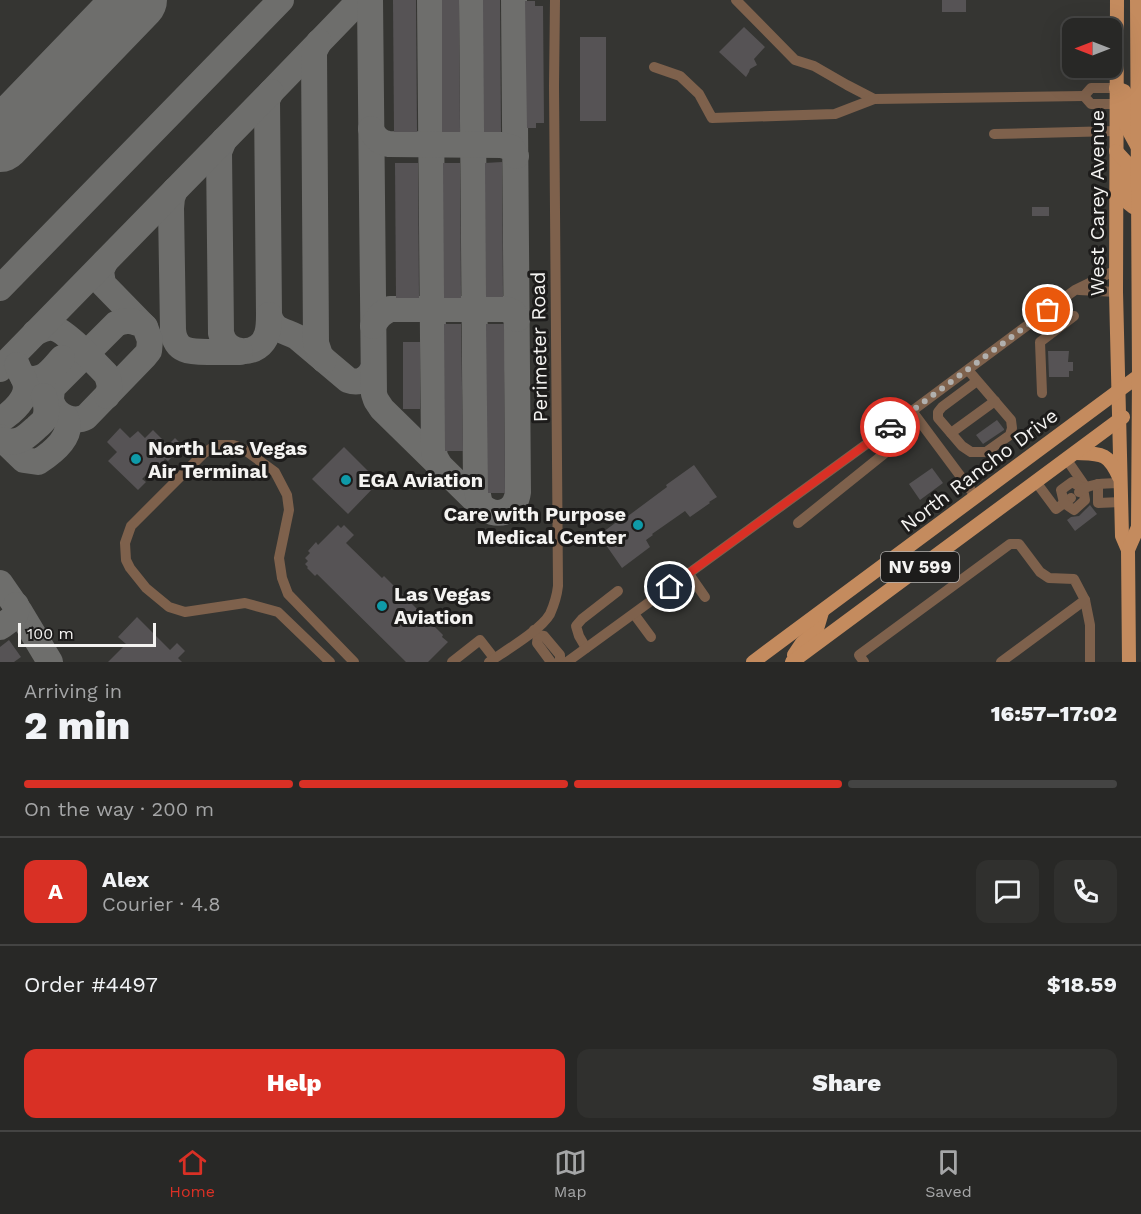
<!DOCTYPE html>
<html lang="en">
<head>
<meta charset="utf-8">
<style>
  body { margin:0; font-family:"Work Sans",sans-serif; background:#30302e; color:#f1f3f6; height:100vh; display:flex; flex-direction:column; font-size:22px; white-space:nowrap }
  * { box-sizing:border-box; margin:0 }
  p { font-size:20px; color:#a5a6a7 }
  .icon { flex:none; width:33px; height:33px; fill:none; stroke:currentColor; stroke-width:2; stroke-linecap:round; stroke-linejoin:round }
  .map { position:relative; height:662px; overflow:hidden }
  .panel { display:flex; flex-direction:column; background:#282826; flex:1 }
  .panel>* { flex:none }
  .needle { width:39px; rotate:270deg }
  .tools { position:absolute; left:1062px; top:18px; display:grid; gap:12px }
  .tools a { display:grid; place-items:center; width:60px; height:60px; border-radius:12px; background:#282826; box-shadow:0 6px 24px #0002,0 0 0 2px #444443; font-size:30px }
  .scale { position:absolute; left:18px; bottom:15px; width:138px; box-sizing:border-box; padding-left:6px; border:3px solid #f4f3f1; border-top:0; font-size:16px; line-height:21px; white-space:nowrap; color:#f4f3f1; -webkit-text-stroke:4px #1d1c1b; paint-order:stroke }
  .pin { position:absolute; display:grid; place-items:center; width:51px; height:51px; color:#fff; margin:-26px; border:3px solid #fff; border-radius:50%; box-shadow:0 2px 6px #0007 }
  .courier { position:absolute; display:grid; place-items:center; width:60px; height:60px; margin:-30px; border:4px solid #d93025; border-radius:50%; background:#fff; color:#222; box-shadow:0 2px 8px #0007 }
  .headline em { font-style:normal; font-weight:800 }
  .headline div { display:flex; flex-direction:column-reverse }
  .headline { display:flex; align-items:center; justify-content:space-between; height:102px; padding:0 24px }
  h1 { font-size:39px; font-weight:800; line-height:45px }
  .bar { display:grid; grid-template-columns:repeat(4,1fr); gap:9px 6px; align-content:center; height:72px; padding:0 24px }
  .bar i { height:8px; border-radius:4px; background:#444443 }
  .bar .current { background:#d93025 }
  .bar p { grid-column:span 4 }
  .line { display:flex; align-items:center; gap:15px; padding:0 24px; border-top:2px solid #444443 }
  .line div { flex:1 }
  .round { display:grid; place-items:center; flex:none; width:63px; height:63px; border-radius:12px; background:#30302e }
  .button { display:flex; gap:12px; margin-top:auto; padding:12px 24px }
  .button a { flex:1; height:69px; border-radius:12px; background:#d93025; color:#fff; font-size:24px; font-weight:800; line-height:69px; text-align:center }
  .button a+a { background:#30302e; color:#f1f3f6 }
  .dock { display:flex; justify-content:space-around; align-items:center; height:84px; border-top:2px solid #444443; background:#282826; font-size:16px; color:#a5a6a7 }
  .dock a { display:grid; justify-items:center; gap:3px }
  .dock .current { color:#d93025 }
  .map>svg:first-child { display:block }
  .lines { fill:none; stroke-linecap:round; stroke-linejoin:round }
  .taxiway { stroke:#6e6e6c; stroke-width:26 }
  .runway { stroke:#6e6e6c; stroke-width:62 }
  .building { fill:#565355 }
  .minor { stroke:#7e614c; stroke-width:10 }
  .major { stroke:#c48b5e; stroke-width:14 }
  .done { stroke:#b1b0ae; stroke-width:6; stroke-dasharray:0 10.8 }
  .route { stroke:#d93025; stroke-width:8 }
  .culture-dot { fill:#0f9aa8; stroke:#1d1c1b; stroke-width:2 }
  .labels { text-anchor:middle; stroke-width:6; stroke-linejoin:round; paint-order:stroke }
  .shield { fill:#1d1c1b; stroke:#b4b2b1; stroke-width:1.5 }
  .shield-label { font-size:18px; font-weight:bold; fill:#f4f3f1 }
  .street-label { font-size:20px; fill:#f4f3f1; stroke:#1d1c1b }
  .poi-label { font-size:20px; font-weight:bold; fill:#f4f3f1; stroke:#1d1c1b; text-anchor:start }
</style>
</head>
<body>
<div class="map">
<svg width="1141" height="662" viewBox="0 0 1141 662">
  <rect width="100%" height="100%" fill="#353532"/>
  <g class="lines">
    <!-- taxiway -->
    <g class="taxiway">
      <path d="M360,0L271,92L267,100L269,315C273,331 284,330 297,337L348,380C359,384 367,380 373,369"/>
      <path d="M370,0L374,394L376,400L382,409L480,505C496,519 515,514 518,492L514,0"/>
      <path d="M430,0L434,450L435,457L440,466"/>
      <path d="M472,0L476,485L480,505"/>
      <path d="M319,42L314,52L316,343L320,355L324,360"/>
      <path d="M371,129C374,137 380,143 389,144L502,145L512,148L516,156"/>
      <path d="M224,140L219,152L221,333C226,357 260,357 267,334C269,328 269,321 269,315"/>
      <path d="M175,190L172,198L171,208L173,330C175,353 192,352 210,352C220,352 230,352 240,352"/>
      <path d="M105,262L101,271L103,284L145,327"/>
      <path d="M0,288L281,0"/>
      <path d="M143,325C133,321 126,319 116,324L52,388C52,393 50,399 52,403C57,417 74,423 86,417L145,356L149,351L150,340L145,327"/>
      <path d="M373,326C377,318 381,313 390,309H505L513,312L517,319"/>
      <path d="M35,333C41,330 46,327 53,328C65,330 96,364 106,374C110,382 111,388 107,396"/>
      <path d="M0,369L271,92"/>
      <path d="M23,377C43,384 50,371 62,358"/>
      <path d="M0,420C12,413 30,397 25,382C23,376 19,371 17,365"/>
      <path d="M0,437L24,460L38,462C52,453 74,436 66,418"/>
      <path d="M3,440C19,445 26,437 37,427C39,425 42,423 44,420C48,413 46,403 44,396"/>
      <path d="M0,583L20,612L50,662"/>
      <path d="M0,627C8,621 19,617 16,605"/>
    </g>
    <!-- runway -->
    <path class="runway" d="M0,141L136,0"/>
  </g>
  <!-- building -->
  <g class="building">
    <path d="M393,0H416L417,132H394Z"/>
    <path d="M442,0H459L460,132H442Z"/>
    <path d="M483,0H500L501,132H484Z"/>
    <rect x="942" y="0" width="24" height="12"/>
    <path d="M525,1H535V6H543L544,123H536V128H527Z"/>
    <path d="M744,27L765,47L754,59L757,65L750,69L749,72L746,77L719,52Z"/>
    <rect x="580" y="37" width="26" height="84"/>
    <path d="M502,162L503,297H486L485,163Z"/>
    <path d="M395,163H418L419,298H396Z"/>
    <path d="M443,163H460L461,298H444Z"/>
    <rect x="1032" y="207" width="17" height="9"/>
    <path d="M444,324H461L463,451H445Z"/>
    <path d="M486,324H504L505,493H488Z"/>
    <rect x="403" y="342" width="17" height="67"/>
    <path d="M1048,351H1069L1068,362H1073V371H1069V377H1049Z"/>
    <path d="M997,420L1004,429V430L983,444L976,435Z"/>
    <path d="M120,428L130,438L138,431L145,438L153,430L168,445L175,438L183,446L168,461L165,459L160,465H156L142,479L146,482L138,490L108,461L117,452L107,442Z"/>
    <path d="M344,447L379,482L348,514L312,479Z"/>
    <path d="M694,465L717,497L709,502L710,503L690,517L685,511L652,534L653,535L646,540L650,547L622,568L599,535L626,515L628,516L667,487L666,485Z"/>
    <path d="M932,468L943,483L920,500L909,484Z"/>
    <path d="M1090,505L1097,514L1075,531L1067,520L1071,517L1079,516Z"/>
    <path d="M338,525L341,528L344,525L354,535L346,543L382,578L384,576L443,635L442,637L448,642L428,662H406L317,574L315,576L307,568L308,567L305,564L308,561L305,558L310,553L308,551L316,542L318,545Z"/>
    <path d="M137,617L170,650L177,643L185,651L178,658L182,662H108L126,644L118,637Z"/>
    <path d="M9,640L21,657L14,662H0V647Z"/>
  </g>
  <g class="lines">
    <!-- minor -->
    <g class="minor">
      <path d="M736,0L795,60L814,66L847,85L874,99L1084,96"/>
      <path d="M654,67L680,76L699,94L712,118L835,114L874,99"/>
      <path d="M1116,88H1091L1084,96L1091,104H1116"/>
      <path d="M994,134L1116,131"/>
      <path d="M1079,290L1116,292"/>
      <path d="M968,370L1011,420L1012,428L1010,435L986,452H971L962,446L938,418V412L942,407L977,381"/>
      <path d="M1042,393L1040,342L1074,316"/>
      <path d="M951,433L995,401"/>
      <path d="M1067,460L1085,486"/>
      <path d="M1036,482L1056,509L1071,498"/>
      <path d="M1072,482L1083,488L1085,500L1074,510L1064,503L1061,490Z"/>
      <path d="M1098,484V503L1121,502"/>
      <path d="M1079,492C1091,482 1106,484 1121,483"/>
      <path d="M976,497L912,411L1075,290L1116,270"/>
      <path d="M798,523L900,441"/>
      <path d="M689,574L705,597"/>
      <path d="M1085,600L1090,625V662"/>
      <path d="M634,614L651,637"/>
      <path d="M534,630L538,635L537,643L551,662"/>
      <path d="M538,635L544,636L560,655V662"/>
      <path d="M586,648L579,636L576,626L582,619L618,591"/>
      <path d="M330,662L278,612L245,603L185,612L169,607L146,588L130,568L126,560L125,543L131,526L203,454L213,447L218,445H233L242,448L275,472L287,495L289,510L279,558L282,578L288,594L354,662"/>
      <path d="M452,662L480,640L494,658"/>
      <path d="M489,662C505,651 541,630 550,614C554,605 557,595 558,586L554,86L555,0"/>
      <path d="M567,662L912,411"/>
      <path d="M864,662L859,655L1010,544H1019L1040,572L1049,578L1074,579L1085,600L1001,662"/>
    </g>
    <!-- major -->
    <g class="major">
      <path d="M1117,0L1116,292L1122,536L1128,550"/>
      <path d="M1116,88L1124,91L1126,95V126L1137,146"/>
      <path d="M1116,151L1128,164V203L1133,207H1138"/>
      <path d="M1076,453C1101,454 1108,452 1119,477"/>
      <path d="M794,655L802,643L817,629L822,612"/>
      <path d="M753,662L1141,374"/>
      <path d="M792,662L1123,417"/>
      <path d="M1129,662L1128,550L1138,527L1139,375L1137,0"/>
    </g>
  </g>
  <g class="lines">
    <!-- done -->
    <path class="done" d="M890,427L1048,310"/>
    <!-- route -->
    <path class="route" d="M670,587L890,427"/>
  </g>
  <!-- markers -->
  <g class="culture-dot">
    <circle cx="136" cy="459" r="6"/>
    <circle cx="346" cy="480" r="6"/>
    <circle cx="638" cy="525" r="6"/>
    <circle cx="382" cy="606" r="6"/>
  </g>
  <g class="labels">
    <!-- shield labels -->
    <rect class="shield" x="881" y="552" width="78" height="30" rx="4.5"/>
    <g class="shield-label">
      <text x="920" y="573">NV 599</text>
    </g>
    <!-- street labels -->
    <g class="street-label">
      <text transform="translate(1097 203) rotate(-90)" y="7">West Carey Avenue</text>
      <text transform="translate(539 347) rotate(-91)" y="7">Perimeter Road</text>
      <text transform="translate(979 470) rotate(-37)" y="7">North Rancho Drive</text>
    </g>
    <!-- poi labels -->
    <g class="poi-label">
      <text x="148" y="455">North Las Vegas<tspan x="148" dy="23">Air Terminal</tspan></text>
      <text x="358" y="487">EGA Aviation</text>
      <text x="626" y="521" text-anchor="end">Care with Purpose<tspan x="626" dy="23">Medical Center</tspan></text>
      <text x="394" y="601">Las Vegas<tspan x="394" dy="23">Aviation</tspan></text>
    </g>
  </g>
</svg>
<div class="tools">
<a><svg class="needle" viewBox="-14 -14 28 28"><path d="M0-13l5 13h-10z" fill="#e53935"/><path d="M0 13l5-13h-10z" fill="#a5a6a7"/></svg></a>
</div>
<div class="scale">100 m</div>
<div class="pin" style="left:1048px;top:310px;background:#ea580c"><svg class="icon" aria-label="bag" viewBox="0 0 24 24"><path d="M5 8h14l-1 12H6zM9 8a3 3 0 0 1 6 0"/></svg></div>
<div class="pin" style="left:670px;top:587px;background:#1f2937"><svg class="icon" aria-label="home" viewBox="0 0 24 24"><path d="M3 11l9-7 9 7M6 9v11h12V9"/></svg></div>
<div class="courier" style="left:890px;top:427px"><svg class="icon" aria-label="car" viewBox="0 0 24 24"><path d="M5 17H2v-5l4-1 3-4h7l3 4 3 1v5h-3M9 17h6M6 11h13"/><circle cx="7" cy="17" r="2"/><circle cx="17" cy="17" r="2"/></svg></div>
</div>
<section class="panel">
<div class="headline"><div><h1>2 min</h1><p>Arriving in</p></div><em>16:57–17:02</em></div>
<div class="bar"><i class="current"></i><i class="current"></i><i class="current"></i><i></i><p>On the way · 200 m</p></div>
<div class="line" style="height:108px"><b class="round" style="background:#d93025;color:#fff">A</b><div><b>Alex</b><p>Courier · 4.8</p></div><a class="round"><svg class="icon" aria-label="chat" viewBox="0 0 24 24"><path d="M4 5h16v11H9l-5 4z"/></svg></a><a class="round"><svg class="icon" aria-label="phone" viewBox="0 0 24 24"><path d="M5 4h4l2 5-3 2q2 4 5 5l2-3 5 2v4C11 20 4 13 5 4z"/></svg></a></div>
<div class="line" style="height:78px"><div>Order #4497</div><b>$18.59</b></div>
<div class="button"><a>Help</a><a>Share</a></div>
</section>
<nav class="dock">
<a class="current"><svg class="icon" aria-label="home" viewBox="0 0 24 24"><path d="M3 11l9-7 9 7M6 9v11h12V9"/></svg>Home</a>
<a><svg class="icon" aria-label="map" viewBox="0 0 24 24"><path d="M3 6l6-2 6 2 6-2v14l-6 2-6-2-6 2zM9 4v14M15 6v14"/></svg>Map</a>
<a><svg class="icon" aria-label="saved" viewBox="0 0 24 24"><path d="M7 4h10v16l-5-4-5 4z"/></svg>Saved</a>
</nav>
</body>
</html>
